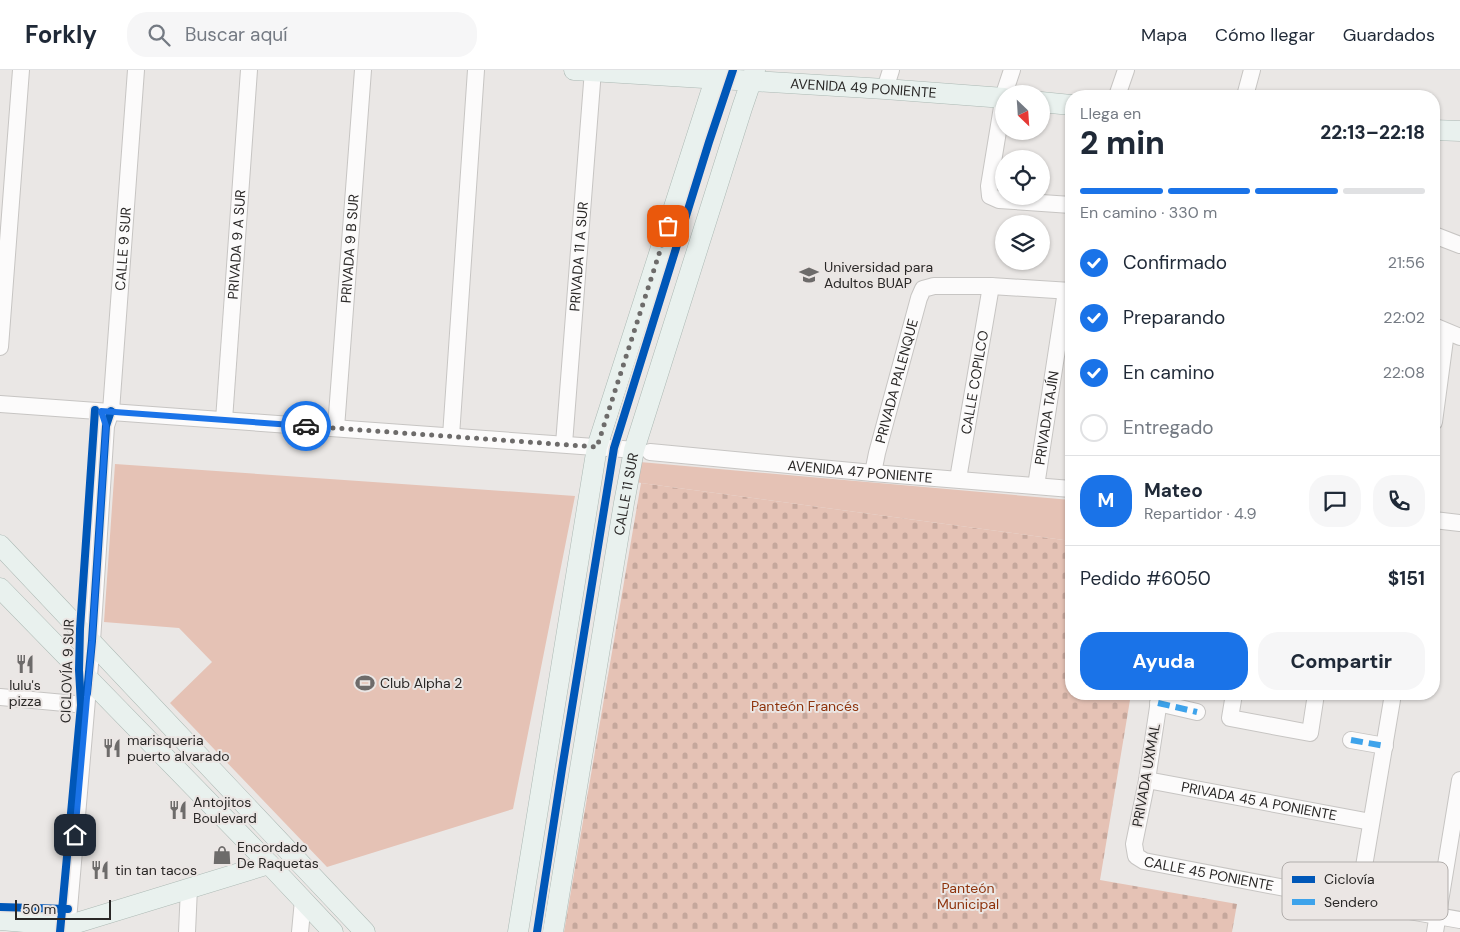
<!DOCTYPE html>
<html lang="es">
<head>
<meta charset="utf-8">
<style>
  body { margin:0; font-family:"DM Sans",sans-serif; background:#f6f6f7; color:#1f2937; height:100vh; display:flex; flex-direction:column; font-size:19px; white-space:nowrap }
  * { box-sizing:border-box; margin:0 }
  p { font-size:16px; color:#747a83 }
  .icon { flex:none; width:28px; height:28px; fill:none; stroke:currentColor; stroke-width:2; stroke-linecap:round; stroke-linejoin:round }
  .map { position:relative; flex:1; overflow:hidden }
  .side { position:absolute; left:1065px; top:20px; width:375px; height:610px; display:flex; flex-direction:column; background:#fff; border-radius:20px; box-shadow:0 1px 4px #0004 }
  .side>* { flex:none }
  .needle { width:32px; rotate:155deg }
  .buttons { position:absolute; left:995px; top:15px; display:grid; gap:10px }
  .buttons a { display:grid; place-items:center; width:55px; height:55px; border-radius:50%; background:#fff; box-shadow:0 1px 4px #0004; font-size:25px }
  .scale { position:absolute; left:15px; bottom:12px; width:96px; box-sizing:border-box; padding-left:5px; border:2px solid #2a2827; border-top:0; font-size:14px; line-height:18px; white-space:nowrap; color:#2a2827; -webkit-text-stroke:4px #ebe6e4; paint-order:stroke }
  .pin { position:absolute; display:grid; place-items:center; width:42px; height:42px; color:#fff; margin:-21px; border-radius:10px; box-shadow:0 2px 8px #0006 }
  .courier { position:absolute; display:grid; place-items:center; width:50px; height:50px; margin:-25px; border:4px solid #1a73e8; border-radius:50%; background:#fff; color:#222; box-shadow:0 1px 6px #0007 }
  .overview em { font-style:normal; font-weight:800 }
  .overview div { display:flex; flex-direction:column-reverse }
  .overview { display:flex; align-items:center; justify-content:space-between; height:85px; padding:0 15px }
  h1 { font-size:32px; font-weight:800; line-height:38px }
  .bar { display:grid; grid-template-columns:repeat(4,1fr); gap:8px 5px; align-content:center; height:60px; padding:0 15px }
  .bar i { height:6px; border-radius:4px; background:#e0e1e3 }
  .bar .active { background:#1a73e8 }
  .bar p { grid-column:span 4 }
  .line { display:flex; align-items:center; gap:12px; padding:0 15px; border-top:1px solid #e0e1e3 }
  .line div { flex:1 }
  .round { display:grid; place-items:center; flex:none; width:52px; height:52px; border-radius:20px; background:#f6f6f7 }
  ol { padding:0 15px; list-style:none }
  li { display:flex; align-items:center; gap:15px; height:55px }
  li p { margin-inline-start:auto }
  li .icon { padding:5px; border-radius:50%; background:#1a73e8; color:#fff; stroke-width:4 }
  li:last-child { color:#747a83 }
  li i { width:28px; height:28px; border:2px solid #e0e1e3; border-radius:50% }
  .button { display:flex; gap:10px; margin-top:auto; padding:10px 15px }
  .button a { flex:1; height:58px; border-radius:20px; background:#1a73e8; color:#fff; font-size:20px; font-weight:800; line-height:58px; text-align:center }
  .button a+a { background:#f6f6f7; color:#1f2937 }
  header { display:flex; align-items:center; gap:30px; box-sizing:border-box; height:70px; padding:0 25px; background:#fff; border-bottom:1px solid #e0e1e3 }
  header strong { font-size:24px }
  nav { display:flex; gap:28px; margin-inline-start:auto; font-size:18px }
  .search { width:350px; height:45px; background:#f6f6f7; display:flex; align-items:center; gap:12px; box-sizing:border-box; padding:0 18px; border-radius:20px; color:#747a83; font-size:19px }
  .map>svg:first-child { display:block }
  .cemetery { fill:url(#cemetery-stones) }
  .park { fill:#e5c2b5 }
  .lines { fill:none; stroke-linecap:round; stroke-linejoin:round }
  .minor-casing { stroke:#c7c5c3; stroke-width:18 }
  .major-casing { stroke:#acb9b4; stroke-width:21 }
  .minor { stroke:#fcfbfb; stroke-width:16 }
  .major { stroke:#e9f1ee; stroke-width:20 }
  .quiet { stroke:#3ea3eb; stroke-width:6; stroke-dasharray:12 6; stroke-linecap:butt }
  .cycleway-casing { stroke:#ebe6e4; stroke-width:11 }
  .cycleway { stroke:#0057b8; stroke-width:8 }
  .done { stroke:#6d6b6a; stroke-width:5; stroke-dasharray:0 9 }
  .route { stroke:#1a73e8; stroke-width:6 }
  .labels { text-anchor:middle; stroke-width:4; stroke-linejoin:round; paint-order:stroke }
  .street-label { font-size:14px; fill:#2a2827; stroke:#ebe6e4 }
  .poi-label { font-size:14px; fill:#2a2827; stroke:#ebe6e4; text-anchor:start }
  .park-label { font-size:14px; fill:#8e340d; stroke:#ebe6e4 }
  .key { fill:#ebe6e4; stroke:#b1adab; stroke-width:1 }
  .key-label { font-size:14px; fill:#2a2827 }
</style>
</head>
<body>
<header>
<strong>Forkly</strong>
<div class="search"><svg class="icon" aria-label="search" viewBox="0 0 24 24"><circle cx="10" cy="10" r="6"/><path d="M15 15l6 6"/></svg>Buscar aquí</div>
<nav><a>Mapa</a><a>Cómo llegar</a><a>Guardados</a></nav>
</header>
<div class="map">
<svg width="1460" height="862" viewBox="0 0 1460 862">
  <defs>
    <pattern id="cemetery-stones" width="16" height="16" patternUnits="userSpaceOnUse" patternTransform="scale(1.25)"><rect width="16" height="16" fill="#e5c2b5"/><path d="M2 7V4a2 2 0 0 1 4 0v3zM10 15v-3a2 2 0 0 1 4 0v3z" fill="#c5a79c"/></pattern>
  </defs>
  <rect width="100%" height="100%" fill="#eae7e5"/>
  <!-- cemetery -->
  <path class="cemetery" d="M641,413L1071,471V624H1131L1100,810L1237,834L1232,862H564Z"/>
  <!-- park -->
  <g class="park">
    <path d="M640,392L1071,430V471L641,413L633,411Z"/>
    <path d="M115,394L575,426L513,739L327,797L170,633L212,592L179,558L104,552Z"/>
  </g>
  <g class="lines">
    <!-- minor casing -->
    <g class="minor-casing">
      <g id="minor">
        <path d="M885,19L891,0"/>
        <path d="M1004,24L1012,0"/>
        <path d="M1004,25L989,116L990,126L999,130L1071,135"/>
        <path d="M1117,26L1126,0"/>
        <path d="M1245,26L1252,0"/>
        <path d="M1434,165L1460,175"/>
        <path d="M1434,256L1460,267"/>
        <path d="M0,277L21,0"/>
        <path d="M0,334L636,380"/>
        <path id="s1" d="M224,350L249,0"/>
        <path d="M1434,352L1446,262"/>
        <path id="s2" d="M336,358L363,0"/>
        <path d="M451,366L476,0"/>
        <path id="s3" d="M564,374L593,0"/>
        <path id="s4" d="M650,382L873,403L1071,419"/>
        <path id="s5" d="M873,403L877,383L919,228L923,219L934,216H991L1071,221"/>
        <path id="s6" d="M958,409L991,216"/>
        <path id="s7" d="M1036,416L1066,221"/>
        <path d="M1434,450L1460,453"/>
        <path id="s8" d="M1160,624L1147,710L1134,774L1136,786L1144,791L1358,832L1460,850"/>
        <path d="M1234,624L1230,648L1310,663L1316,624"/>
        <path d="M0,627L86,635"/>
        <path d="M1158,633L1197,642"/>
        <path d="M1351,670L1385,676"/>
        <path id="s9" d="M1147,710L1371,752"/>
        <path d="M1358,832L1393,624"/>
        <path id="s10" d="M67,862L92,571L106,356L111,341L136,0"/>
        <path d="M187,862L189,818"/>
        <path d="M300,862L303,830"/>
        <path d="M1435,862L1460,710"/>
      </g>
    </g>
    <!-- major casing -->
    <g class="major-casing">
      <g id="major">
        <path id="s11" d="M574,0L885,19L1004,28"/>
        <path d="M1041,32L1071,35"/>
        <path d="M1434,60L1460,61"/>
        <path d="M0,475L365,862"/>
        <path d="M0,518L269,794L333,862"/>
        <path d="M0,850L60,855L73,854L269,794"/>
        <path d="M518,862L597,377L718,0"/>
        <path id="s12" d="M553,862L624,433L634,380L742,38L755,0"/>
      </g>
    </g>
    <!-- minor -->
    <use href="#minor" class="minor"/>
    <!-- major -->
    <use href="#major" class="major"/>
    <!-- quiet -->
    <g class="quiet">
      <path d="M1158,633L1197,642"/>
      <path d="M1351,670L1385,676"/>
    </g>
    <!-- cycleway casing -->
    <g class="cycleway-casing">
      <g id="cycleway">
        <path d="M87,623L92,571L106,356L111,341"/>
        <path d="M0,837L68,839"/>
        <path d="M60,862L81,635L79,600L80,559L95,340"/>
        <path d="M537,862L562,699L614,378L709,72L733,0"/>
      </g>
    </g>
    <!-- cycleway -->
    <use href="#cycleway" class="cycleway"/>
  </g>
  <g class="lines">
    <!-- done -->
    <path class="done" d="M306,356L597,377L668,156"/>
    <!-- route -->
    <path class="route" d="M75,765L92,571L106,356L101,341L306,356"/>
  </g>
  <!-- icons -->
  <defs>
    <g id="university-bare" transform="scale(1.5)"><path d="M0-5L7-2L0 1L-7-2ZM-4 1L0 2.5L4 1V4Q0 6-4 4Z" fill="#6d6b6a" stroke="#ebe6e4" stroke-width="2.5" paint-order="stroke"/></g>
    <g id="restaurant-bare" transform="scale(1.5)"><path d="M-5-6h1v4h1v-4h1v4h1v-4h1v5L-1.5 .5V6h-2V.5L-5-1ZM5-6V6H3V1.5H1.5Q1.5-4 5-6Z" fill="#6d6b6a" stroke="#ebe6e4" stroke-width="2.5" paint-order="stroke"/></g>
    <g id="stadium-bare" transform="scale(1.5)"><path d="M0-5a6.5 5 0 1 0 0 10a6.5 5 0 1 0 0-10ZM-3.5-1.8h7v3.6h-7Z" fill="#6d6b6a" stroke="#ebe6e4" stroke-width="2.5" paint-order="stroke"/></g>
    <g id="shop-bare" transform="scale(1.5)"><path d="M-5-2.5h2.3a2.7 3.5 0 0 1 5.4 0H5L5.5 6h-11ZM-1.5-2.5h3a1.5 2.3 0 0 0-3 0Z" fill="#6d6b6a" stroke="#ebe6e4" stroke-width="2.5" paint-order="stroke"/></g>
  </defs>
  <g fill-rule="evenodd">
    <use href="#university-bare" x="809" y="205"/>
    <use href="#restaurant-bare" x="25" y="594"/>
    <use href="#stadium-bare" x="365" y="613"/>
    <use href="#restaurant-bare" x="112" y="678"/>
    <use href="#restaurant-bare" x="178" y="740"/>
    <use href="#shop-bare" x="222" y="785"/>
    <use href="#restaurant-bare" x="100" y="800"/>
  </g>
  <g class="labels">
    <!-- street labels -->
    <g class="street-label">
      <text dy="5" stroke="none"><textPath href="#s11" startOffset="290">AVENIDA 49 PONIENTE</textPath></text>
      <text dy="5" stroke="none"><textPath href="#s1" startOffset="176">PRIVADA 9 A SUR</textPath></text>
      <text dy="5" stroke="none"><textPath href="#s10" startOffset="686">CALLE 9 SUR</textPath></text>
      <text dy="5" stroke="none"><textPath href="#s2" startOffset="180">PRIVADA 9 B SUR</textPath></text>
      <text dy="5" stroke="none"><textPath href="#s3" startOffset="188">PRIVADA 11 A SUR</textPath></text>
      <text dy="5" stroke="none"><textPath href="#s5" startOffset="95">PRIVADA PALENQUE</textPath></text>
      <text dy="5" stroke="none"><textPath href="#s6" startOffset="98">CALLE COPILCO</textPath></text>
      <text dy="5" stroke="none"><textPath href="#s7" startOffset="69">PRIVADA TAJÍN</textPath></text>
      <text dy="5" stroke="none"><textPath href="#s4" startOffset="211">AVENIDA 47 PONIENTE</textPath></text>
      <text dy="5" stroke="none"><textPath href="#s12" startOffset="444">CALLE 11 SUR</textPath></text>
      <text transform="translate(67 601) rotate(-88)" y="5">CICLOVÍA 9 SUR</text>
      <text transform="translate(1146 705) rotate(-80)" y="5">PRIVADA UXMAL</text>
      <text dy="5" stroke="none"><textPath href="#s9" startOffset="114">PRIVADA 45 A PONIENTE</textPath></text>
      <text dy="5" stroke="none"><textPath href="#s8" startOffset="240">CALLE 45 PONIENTE</textPath></text>
    </g>
    <!-- poi labels -->
    <g class="poi-label">
      <text x="824" y="202">Universidad para<tspan x="824" dy="16">Adultos BUAP</tspan></text>
      <text x="380" y="618">Club Alpha 2</text>
      <text x="25" y="620" text-anchor="middle">lulu's<tspan x="25" dy="16">pizza</tspan></text>
      <text x="127" y="675">marisqueria<tspan x="127" dy="16">puerto alvarado</tspan></text>
      <text x="193" y="737">Antojitos<tspan x="193" dy="16">Boulevard</tspan></text>
      <text x="237" y="782">Encordado<tspan x="237" dy="16">De Raquetas</tspan></text>
      <text x="115" y="805">tin tan tacos</text>
    </g>
    <!-- park labels -->
    <g class="park-label">
      <text x="805" y="641">Panteón Francés</text>
      <text x="968" y="823">Panteón<tspan x="968" dy="16">Municipal</tspan></text>
    </g>
  </g>
  <!-- legend -->
  <rect x="1282" y="792" width="166" height="58" rx="8" class="key"/>
  <rect x="1292" y="806" width="23" height="7" fill="#0057b8"/>
  <rect x="1292" y="829" width="23" height="6" fill="#3ea3eb"/>
  <g class="key-label">
    <text x="1324" y="814">Ciclovía</text>
    <text x="1324" y="837">Sendero</text>
  </g>
</svg>
<div class="buttons">
<a><svg class="needle" viewBox="-14 -14 28 28"><path d="M0-13l5 13h-10z" fill="#e53935"/><path d="M0 13l5-13h-10z" fill="#747a83"/></svg></a>
<a><svg class="icon" aria-label="locate" viewBox="0 0 24 24"><circle cx="12" cy="12" r="6"/><path d="M12 2v4M12 18v4M2 12h4M18 12h4"/></svg></a>
<a><svg class="icon" aria-label="layers" viewBox="0 0 24 24"><path d="M12 4l9 5-9 5-9-5zM3 14l9 5 9-5"/></svg></a>
</div>
<div class="scale">50 m</div>
<div class="pin" style="left:668px;top:156px;background:#ea580c"><svg class="icon" aria-label="bag" viewBox="0 0 24 24"><path d="M5 8h14l-1 12H6zM9 8a3 3 0 0 1 6 0"/></svg></div>
<div class="pin" style="left:75px;top:765px;background:#1f2937"><svg class="icon" aria-label="home" viewBox="0 0 24 24"><path d="M3 11l9-7 9 7M6 9v11h12V9"/></svg></div>
<div class="courier" style="left:306px;top:356px"><svg class="icon" aria-label="car" viewBox="0 0 24 24"><path d="M5 17H2v-5l4-1 3-4h7l3 4 3 1v5h-3M9 17h6M6 11h13"/><circle cx="7" cy="17" r="2"/><circle cx="17" cy="17" r="2"/></svg></div>
<section class="side">
<div class="overview"><div><h1>2 min</h1><p>Llega en</p></div><em>22:13–22:18</em></div>
<div class="bar"><i class="active"></i><i class="active"></i><i class="active"></i><i></i><p>En camino · 330 m</p></div>
<ol>
<li><svg class="icon" aria-label="check" viewBox="0 0 24 24"><path d="M5 12l5 5 9-10"/></svg>Confirmado<p>21:56</p></li>
<li><svg class="icon" aria-label="check" viewBox="0 0 24 24"><path d="M5 12l5 5 9-10"/></svg>Preparando<p>22:02</p></li>
<li><svg class="icon" aria-label="check" viewBox="0 0 24 24"><path d="M5 12l5 5 9-10"/></svg>En camino<p>22:08</p></li>
<li><i></i>Entregado</li>
</ol>
<div class="line" style="height:90px"><b class="round" style="background:#1a73e8;color:#fff">M</b><div><b>Mateo</b><p>Repartidor · 4.9</p></div><a class="round"><svg class="icon" aria-label="chat" viewBox="0 0 24 24"><path d="M4 5h16v11H9l-5 4z"/></svg></a><a class="round"><svg class="icon" aria-label="phone" viewBox="0 0 24 24"><path d="M5 4h4l2 5-3 2q2 4 5 5l2-3 5 2v4C11 20 4 13 5 4z"/></svg></a></div>
<div class="line" style="height:65px"><div>Pedido #6050</div><b>$151</b></div>
<div class="button"><a>Ayuda</a><a>Compartir</a></div>
</section>
</div>
</body>
</html>
